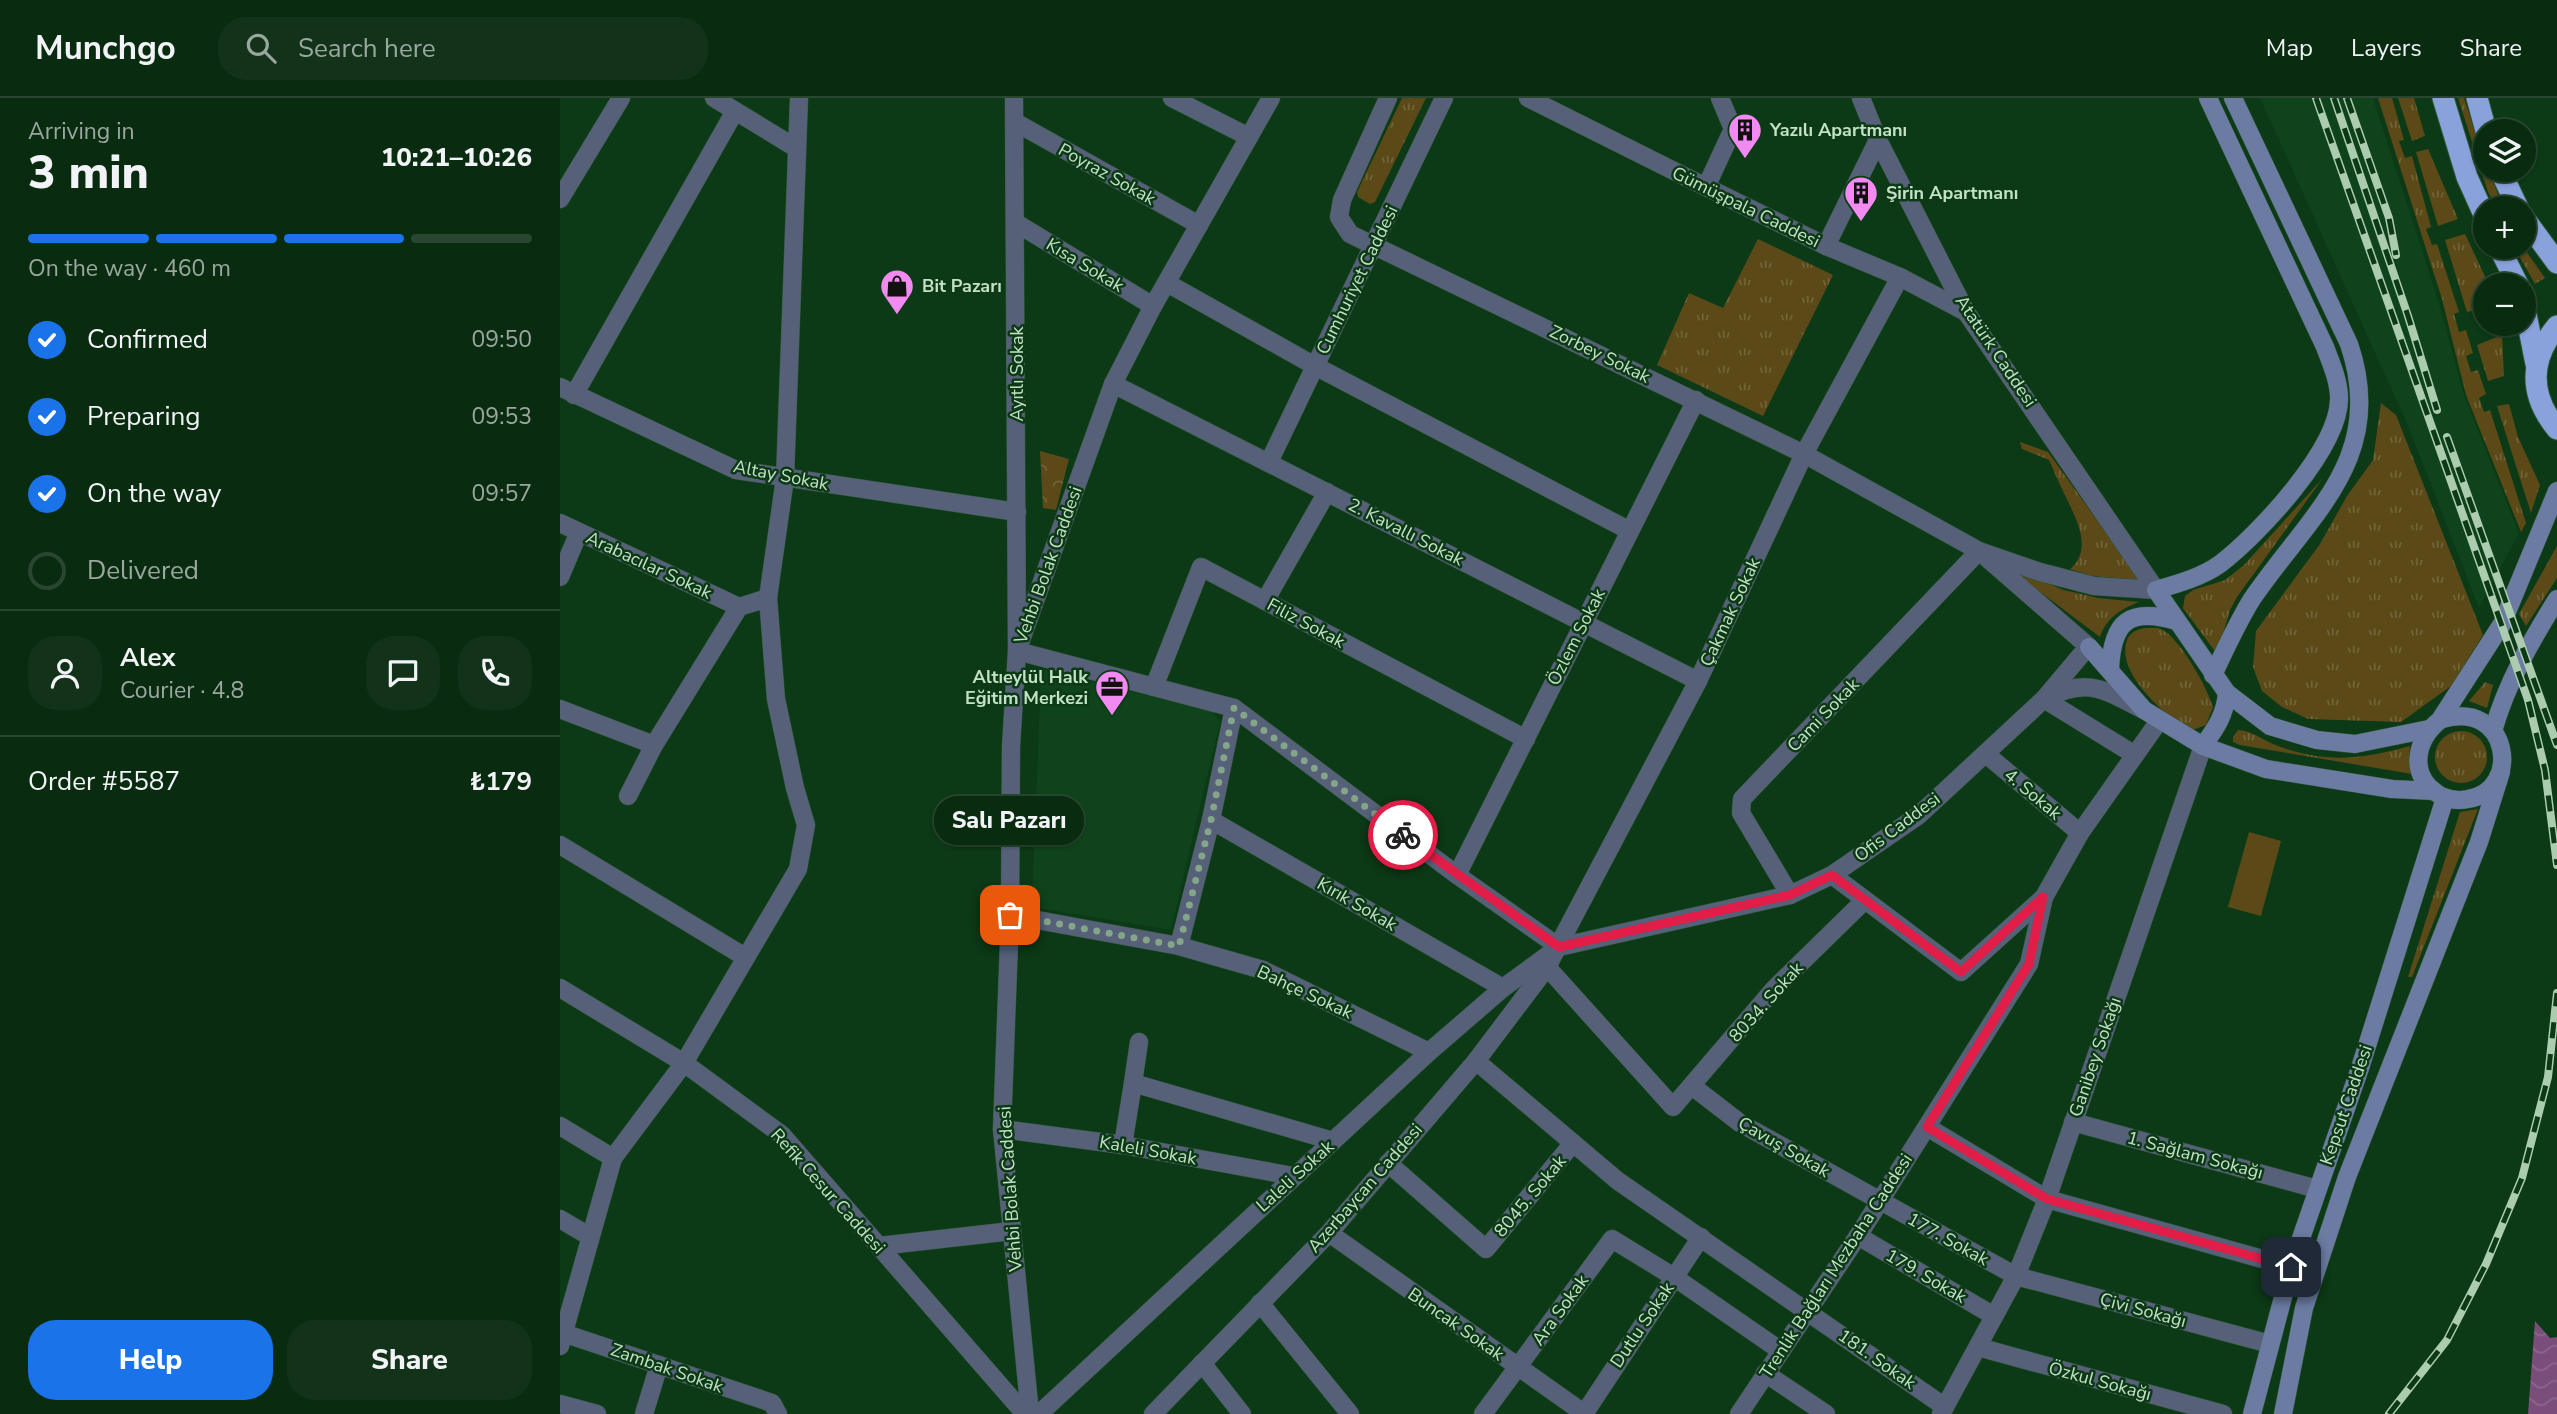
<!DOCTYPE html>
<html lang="en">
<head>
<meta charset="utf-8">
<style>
  body { margin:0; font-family:"Nunito Sans",sans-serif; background:#123319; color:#f1f3f6; height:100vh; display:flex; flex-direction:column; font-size:26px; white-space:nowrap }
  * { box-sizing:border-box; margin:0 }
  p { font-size:23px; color:#99a79f }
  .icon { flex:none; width:38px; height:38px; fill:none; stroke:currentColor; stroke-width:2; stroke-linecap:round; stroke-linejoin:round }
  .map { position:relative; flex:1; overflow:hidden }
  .details { display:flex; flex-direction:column; background:#092b10; width:560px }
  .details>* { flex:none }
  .controls { position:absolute; left:1913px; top:21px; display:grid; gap:14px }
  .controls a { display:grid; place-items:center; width:63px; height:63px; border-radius:50%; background:#092b10; box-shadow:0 2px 5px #0004,0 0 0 2px #294730; font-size:35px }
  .pin { position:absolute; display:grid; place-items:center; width:60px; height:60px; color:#fff; margin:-30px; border-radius:14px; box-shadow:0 4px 10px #0006 }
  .courier { position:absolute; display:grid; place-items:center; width:70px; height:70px; margin:-35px; border:5px solid #e11d48; border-radius:50%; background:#fff; color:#222; box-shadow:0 2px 9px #0007 }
  .bubble { position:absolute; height:49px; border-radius:24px; background:#092b10; box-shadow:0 2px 5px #0004,0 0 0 2px #294730; font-size:23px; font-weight:800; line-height:49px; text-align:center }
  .head em { font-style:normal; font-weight:800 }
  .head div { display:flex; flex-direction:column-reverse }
  .head { display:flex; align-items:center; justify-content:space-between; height:119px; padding:0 28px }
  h1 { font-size:46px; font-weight:800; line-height:52px }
  .bar { display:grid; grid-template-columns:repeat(4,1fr); gap:10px 7px; align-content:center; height:84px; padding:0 28px }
  .bar i { height:9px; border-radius:5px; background:#294730 }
  .bar .on { background:#1a73e8 }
  .bar p { grid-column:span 4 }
  .line { display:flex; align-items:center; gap:18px; padding:0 28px; border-top:2px solid #294730 }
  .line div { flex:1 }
  .round { display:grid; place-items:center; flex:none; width:74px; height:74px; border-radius:28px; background:#123319 }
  ol { padding:0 28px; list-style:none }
  li { display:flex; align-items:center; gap:21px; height:77px }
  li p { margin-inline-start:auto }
  li .icon { padding:7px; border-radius:50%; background:#1a73e8; color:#fff; stroke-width:4 }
  li:last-child { color:#99a79f }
  li i { width:38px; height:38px; border:4px solid #294730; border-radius:50% }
  .action { display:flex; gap:14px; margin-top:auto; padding:14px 28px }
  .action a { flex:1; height:80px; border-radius:28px; background:#1a73e8; color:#fff; font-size:28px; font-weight:800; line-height:80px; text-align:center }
  .action a+a { background:#123319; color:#f1f3f6 }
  header { display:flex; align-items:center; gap:42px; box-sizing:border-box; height:98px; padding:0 35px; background:#092b10; border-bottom:2px solid #294730 }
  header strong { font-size:33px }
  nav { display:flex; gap:38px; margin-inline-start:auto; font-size:24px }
  .search { width:490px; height:63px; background:#123319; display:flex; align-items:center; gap:18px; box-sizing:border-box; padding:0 24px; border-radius:28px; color:#99a79f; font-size:26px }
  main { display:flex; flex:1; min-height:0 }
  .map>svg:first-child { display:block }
  .built { fill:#0f431b }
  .grass { fill:url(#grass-tufts) }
  .forest { fill:url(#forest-crowns) }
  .garden { fill:#5c4918 }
  .water { fill:url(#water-waves) }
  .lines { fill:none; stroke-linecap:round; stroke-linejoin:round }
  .street-casing { stroke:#2d5736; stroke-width:19 }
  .secondary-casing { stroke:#2d5736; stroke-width:19 }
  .highway-casing { stroke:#2d5736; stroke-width:23 }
  .street { stroke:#566078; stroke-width:18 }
  .secondary { stroke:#6b7ba1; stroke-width:18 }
  .highway { stroke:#8aa2dc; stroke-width:21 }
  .rail-casing { stroke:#acccaf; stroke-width:8 }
  .rail { stroke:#0c3916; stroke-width:5; stroke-dasharray:16; stroke-linecap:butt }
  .done { stroke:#83a688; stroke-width:7; stroke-dasharray:0 12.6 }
  .route { stroke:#e11d48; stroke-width:9 }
  .labels { text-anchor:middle; stroke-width:5; stroke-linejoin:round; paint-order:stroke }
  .poi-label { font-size:18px; font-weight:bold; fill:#c3e1c5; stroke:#0c3916; text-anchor:start }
  .street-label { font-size:18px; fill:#c3e1c5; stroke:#0c3916 }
</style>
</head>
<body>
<header>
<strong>Munchgo</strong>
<div class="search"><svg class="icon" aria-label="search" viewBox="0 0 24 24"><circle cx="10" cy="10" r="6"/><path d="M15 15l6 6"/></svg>Search here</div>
<nav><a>Map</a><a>Layers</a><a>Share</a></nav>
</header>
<main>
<section class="details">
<div class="head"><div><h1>3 min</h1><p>Arriving in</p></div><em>10:21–10:26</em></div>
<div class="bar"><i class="on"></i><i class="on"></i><i class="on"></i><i></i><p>On the way · 460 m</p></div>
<ol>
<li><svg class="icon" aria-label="check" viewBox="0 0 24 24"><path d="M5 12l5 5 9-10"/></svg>Confirmed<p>09:50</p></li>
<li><svg class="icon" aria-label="check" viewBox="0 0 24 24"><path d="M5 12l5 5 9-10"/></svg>Preparing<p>09:53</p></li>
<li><svg class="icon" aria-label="check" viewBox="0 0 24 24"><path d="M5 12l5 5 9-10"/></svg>On the way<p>09:57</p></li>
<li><i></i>Delivered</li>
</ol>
<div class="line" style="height:126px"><a class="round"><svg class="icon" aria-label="person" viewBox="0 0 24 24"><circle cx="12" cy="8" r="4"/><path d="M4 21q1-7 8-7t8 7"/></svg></a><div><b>Alex</b><p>Courier · 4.8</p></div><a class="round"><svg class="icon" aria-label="chat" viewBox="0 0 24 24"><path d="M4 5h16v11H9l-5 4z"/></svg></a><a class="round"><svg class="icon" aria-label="phone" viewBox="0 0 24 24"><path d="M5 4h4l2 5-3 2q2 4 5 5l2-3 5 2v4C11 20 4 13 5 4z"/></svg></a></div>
<div class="line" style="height:91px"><div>Order #5587</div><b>₺179</b></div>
<div class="action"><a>Help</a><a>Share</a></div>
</section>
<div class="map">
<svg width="1997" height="1316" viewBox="0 0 1997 1316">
  <defs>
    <pattern id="grass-tufts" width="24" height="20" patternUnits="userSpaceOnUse" patternTransform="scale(1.75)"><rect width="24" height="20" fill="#5c4918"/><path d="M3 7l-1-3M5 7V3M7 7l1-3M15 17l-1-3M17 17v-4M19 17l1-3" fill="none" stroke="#726338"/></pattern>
    <pattern id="forest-crowns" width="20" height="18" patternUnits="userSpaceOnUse" patternTransform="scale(1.75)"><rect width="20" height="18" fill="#5c4918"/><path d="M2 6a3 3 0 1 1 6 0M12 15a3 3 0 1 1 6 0" fill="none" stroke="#726338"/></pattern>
    <pattern id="water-waves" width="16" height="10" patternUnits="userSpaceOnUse" patternTransform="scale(1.75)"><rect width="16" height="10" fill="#7a4d7a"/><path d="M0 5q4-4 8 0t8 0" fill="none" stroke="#8b668b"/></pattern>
  </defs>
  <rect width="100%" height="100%" fill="#0c3916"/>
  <!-- built -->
  <g class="built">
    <path d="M1700,0H1813L1878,202L1904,297L1959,435L1919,510L1849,330Z"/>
    <path d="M481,571L653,614L660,624L611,832L472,809Z"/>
  </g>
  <!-- grass -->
  <g class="grass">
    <path d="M842,0H866L815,104L810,106L798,99L797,94Z"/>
    <path d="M1818,0H1832L1844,42L1839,43L1845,60L1852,58L1871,129L1866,131L1872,147L1877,146L1899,214L1894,216L1899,234L1906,232L1913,255L1906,258L1911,274L1918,272L1926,296L1919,300L1924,314L1930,312L1966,425L1961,434L1906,297L1882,201Z"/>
    <path d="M1838,0H1854L1865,38L1852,43Z"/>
    <path d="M1898,0H1904L1925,65V72H1928L1944,110H1936L1928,94Z"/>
    <path d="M1868,51L1898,121L1878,128L1856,54Z"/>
    <path d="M1905,136L1929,187H1925V210L1907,214L1885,142Z"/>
    <path d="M1198,141L1273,177L1203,318L1097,267L1129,195L1163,210Z"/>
    <path d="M1954,149H1963L1985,180L1975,186Z"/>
    <path d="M1942,237L1944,278L1928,283L1917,247Z"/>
    <path d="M1821,305L1836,317L1923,537L1891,588L1841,624L1748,621L1722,609L1702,593L1693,569L1696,533L1760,446L1787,398L1813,362Z"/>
    <path d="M1949,306L1958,339L1980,387L1971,415L1937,308Z"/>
    <path d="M1460,344L1488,354L1580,482L1532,478L1510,471C1535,450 1514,417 1503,393C1498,383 1494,373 1489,362L1462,351Z"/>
    <path d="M1763,380L1677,499L1670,512L1657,556L1623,510L1625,498L1633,492L1665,482L1684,467Z"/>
    <path d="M1997,448V480L1966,528L1959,516Z"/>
    <path d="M1447,469L1504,492L1538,500L1579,504C1561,511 1547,519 1540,539Z"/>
    <path d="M1585,530C1590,530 1597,529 1601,531C1620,540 1647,589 1653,609L1646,627L1635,631H1623C1602,612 1559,577 1566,546C1568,535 1575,532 1585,530Z"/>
    <path d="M1925,584L1933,587L1927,610L1909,603Z"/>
    <path d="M1678,632C1693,633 1704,643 1718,648C1766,666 1803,661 1850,648L1849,658L1852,676L1680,647L1673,644V639Z"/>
    <circle cx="1901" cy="659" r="26"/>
    <path d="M1918,711L1852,879H1848L1900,714Z"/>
  </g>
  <!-- forest -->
  <path class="forest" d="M480,353L509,361L496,412L483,410Z"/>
  <!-- garden -->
  <path class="garden" d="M1689,734L1721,743L1701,818L1668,809Z"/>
  <!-- water -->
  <path class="water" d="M1975,1223L1990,1240L1997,1239V1316H1968Z"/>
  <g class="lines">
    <!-- street casing -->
    <g class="street-casing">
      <g id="street">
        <path d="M154,0L236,50"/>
        <path d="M454,0L457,553L674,610L897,777L999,849"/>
        <path d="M612,0L689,39"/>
        <path d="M828,0L782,102L779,119L790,136L1244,356L1419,453L1480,474L1534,488L1596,492"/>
        <path d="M968,0L1146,89L1266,148L1340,179L1406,214"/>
        <path d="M1301,0L1318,42L1406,214L1596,492"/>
        <path d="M455,24L639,127"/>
        <path d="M1146,89L1173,31L1160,0"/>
        <path d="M0,101L61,0"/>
        <path d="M456,125L593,208"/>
        <path d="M1266,148L1318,42"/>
        <path d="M607,185L755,268L1070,433"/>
        <path d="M553,286L1138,583"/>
        <path d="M0,289L176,372L457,414"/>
        <path d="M14,297L175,13"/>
        <path d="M709,364L884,0"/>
        <path d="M0,425L179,509"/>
        <path d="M1427,460L1529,549"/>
        <path d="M0,479L19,434"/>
        <path d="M705,503L767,394"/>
        <path d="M1521,557L1484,601L1575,657"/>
        <path d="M594,589L641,469L966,641"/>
        <path d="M0,611L94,647L179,509L208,500"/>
        <path d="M1427,657L1520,735"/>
        <path d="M68,698L94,647"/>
        <path d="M651,722L943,890"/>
        <path d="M0,747L185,859"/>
        <path d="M897,777L1136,302"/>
        <path d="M1272,777L1401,874L1484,799"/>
        <path d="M1230,797L1181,715L1182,701L1419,453"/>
        <path d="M450,817L619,848L703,872L869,954"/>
        <path d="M619,848L651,722L674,610"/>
        <path d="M987,869L1113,1009L1214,891L1305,802"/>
        <path d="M0,890L124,965L222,1037L465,1316"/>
        <path d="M579,944L573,985L773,1043"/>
        <path d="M916,963L1058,1083L1385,1309"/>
        <path d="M1132,988L1180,1025L1456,1178L1710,1246"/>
        <path d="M1513,1024L1757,1091"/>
        <path d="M0,1028L53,1060"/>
        <path d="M1367,1029L1487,1101L1731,1169"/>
        <path d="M442,1031L563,1047L733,1078"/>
        <path d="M563,1047L573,985"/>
        <path d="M828,1065L926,1151L1013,1045"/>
        <path d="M0,1121L29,1138"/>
        <path d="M769,1135L1025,1316"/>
        <path d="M1298,1138L1434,1218"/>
        <path d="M319,1148L452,1133"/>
        <path d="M700,1205L790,1316"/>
        <path d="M3,1235L212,1305L218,1316"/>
        <path d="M0,1248L53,1060L124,965L238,771L246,727L235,690L216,601L208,500L225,380L239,0"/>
        <path d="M1418,1249L1663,1316"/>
        <path d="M642,1265L682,1316"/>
        <path d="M1205,1275L1266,1316"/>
        <path d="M0,1306L37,1316"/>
        <path d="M84,1316L99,1267"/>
        <path d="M470,1316L442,1031L450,817L451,648L457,553L553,286L593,208L711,0"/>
        <path d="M479,1316L869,954L943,890L999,849L1230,797L1272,777L1359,717L1484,601C1528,579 1542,591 1582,611"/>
        <path d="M593,1316L769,1135L916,963L987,869L1138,583L1244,356L1340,179"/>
        <path d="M923,1316L1052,1141L1114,1179L1221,1253"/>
        <path d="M1024,1316L1141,1139"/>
        <path d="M1179,1316L1298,1138L1469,866L1484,799L1520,735L1599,623"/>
        <path d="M1381,1316L1456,1178L1487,1101L1643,648"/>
      </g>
    </g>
    <!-- secondary casing -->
    <g class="secondary-casing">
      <g id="secondary">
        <path d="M1648,0L1765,249C1771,265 1779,283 1779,300C1780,350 1698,437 1660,466C1642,479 1617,486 1596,492L1667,595L1710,628L1757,642L1795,646L1869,631"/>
        <path d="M1529,549L1584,612L1643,648L1706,671L1832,691L1874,693"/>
        <path d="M1550,572C1552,523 1569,509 1617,523"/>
        <path d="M1653,577C1665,552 1677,525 1692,501C1750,416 1828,360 1789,246L1673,0"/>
        <path d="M1880,622C1950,599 1963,693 1908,701C1899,703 1890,702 1881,698C1848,679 1854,643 1880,622L1942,526L1997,393"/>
        <path d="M1933,633C1947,584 1971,543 1997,501"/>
        <path d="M1643,648C1656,630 1665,617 1667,595"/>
        <path d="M1692,1316L1731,1169L1800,970L1885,700"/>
        <path d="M1723,1316L1744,1210L1787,1079L1919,744L1941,674"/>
      </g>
    </g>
    <!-- highway casing -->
    <g class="highway-casing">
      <g id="highway">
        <path d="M1883,0L1907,79L1925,119"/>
        <path d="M1917,0L1926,33"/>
        <path d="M1940,72L1958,110"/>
        <path d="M1964,120L1997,165"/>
        <path d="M1939,149L1958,187"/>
        <path d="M1964,206L1976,266"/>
        <path d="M1997,228C1969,262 1969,297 1997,331"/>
      </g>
    </g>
    <!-- street -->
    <use href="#street" class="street"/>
    <!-- secondary -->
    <use href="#secondary" class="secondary"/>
    <!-- highway -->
    <use href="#highway" class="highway"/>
    <!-- rail casing -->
    <g class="rail-casing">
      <g id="rail">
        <path d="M1756,0L1968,602L1985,672L1997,767"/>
        <path d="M1774,0L1848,218L1877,312"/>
        <path d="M1787,0L1829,120L1836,157"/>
        <path d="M1887,339L1997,647"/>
        <path d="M1829,1316L1887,1242L1926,1166L1962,1080L1988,979L1997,895"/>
      </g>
    </g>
    <!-- rail -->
    <use href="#rail" class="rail"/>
  </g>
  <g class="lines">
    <!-- done -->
    <path class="done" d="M450,817L619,848L651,722L674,610L843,737"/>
    <!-- route -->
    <path class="route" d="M843,737L999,849L1230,797L1272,777L1401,874L1483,799L1469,866L1367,1029L1487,1101L1731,1169"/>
  </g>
  <!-- icons -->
  <defs>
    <g id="building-pin" transform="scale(1.75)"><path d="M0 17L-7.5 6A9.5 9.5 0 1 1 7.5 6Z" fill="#f28af2" stroke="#0c3916"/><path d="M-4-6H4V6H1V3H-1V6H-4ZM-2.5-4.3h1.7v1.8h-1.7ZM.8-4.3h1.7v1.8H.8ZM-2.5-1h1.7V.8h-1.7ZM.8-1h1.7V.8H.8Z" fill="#111"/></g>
    <g id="shop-pin" transform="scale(1.75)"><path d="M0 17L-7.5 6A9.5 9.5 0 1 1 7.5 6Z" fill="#f28af2" stroke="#0c3916"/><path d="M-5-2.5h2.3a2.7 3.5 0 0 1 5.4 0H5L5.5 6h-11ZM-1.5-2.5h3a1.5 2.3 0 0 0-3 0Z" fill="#111"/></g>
    <g id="office-pin" transform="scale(1.75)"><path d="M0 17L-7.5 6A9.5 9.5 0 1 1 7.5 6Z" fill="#f28af2" stroke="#0c3916"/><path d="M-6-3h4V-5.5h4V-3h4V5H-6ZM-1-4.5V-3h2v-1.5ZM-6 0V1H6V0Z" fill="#111"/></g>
  </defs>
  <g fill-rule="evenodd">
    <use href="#building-pin" x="1185" y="32"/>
    <use href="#building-pin" x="1301" y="95"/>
    <use href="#shop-pin" x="337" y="188"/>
    <use href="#office-pin" x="552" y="589"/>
  </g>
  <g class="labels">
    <!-- poi labels -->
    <g class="poi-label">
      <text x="1210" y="38">Yazılı Apartmanı</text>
      <text x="1326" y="101">Şirin Apartmanı</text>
      <text x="362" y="194">Bit Pazarı</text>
      <text x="528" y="585" text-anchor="end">Altıeylül Halk<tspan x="528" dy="21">Eğitim Merkezi</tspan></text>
    </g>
    <!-- street labels -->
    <g class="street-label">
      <text transform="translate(547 76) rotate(29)" y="6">Poyraz Sokak</text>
      <text transform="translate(1186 109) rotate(26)" y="6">Gümüşpala Caddesi</text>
      <text transform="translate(525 167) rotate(31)" y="6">Kısa Sokak</text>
      <text transform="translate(797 182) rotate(-64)" y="6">Cumhuriyet Caddesi</text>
      <text transform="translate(1436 253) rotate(56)" y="6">Atatürk Caddesi</text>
      <text transform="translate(1040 256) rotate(26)" y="6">Zorbey Sokak</text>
      <text transform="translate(457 276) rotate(-90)" y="6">Ayıtlı Sokak</text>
      <text transform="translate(221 377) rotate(11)" y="6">Altay Sokak</text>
      <text transform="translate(846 434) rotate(27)" y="6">2. Kavallı Sokak</text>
      <text transform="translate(89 467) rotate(25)" y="6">Arabacılar Sokak</text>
      <text transform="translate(488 467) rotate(-70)" y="6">Vehbi Bolak Caddesi</text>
      <text transform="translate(1170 514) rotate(-65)" y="6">Çakmak Sokak</text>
      <text transform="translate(746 525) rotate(28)" y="6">Filiz Sokak</text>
      <text transform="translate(1016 539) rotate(-63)" y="6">Özlem Sokak</text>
      <text transform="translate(1263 617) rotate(-46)" y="6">Cami Sokak</text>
      <text transform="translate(1473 696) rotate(40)" y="6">4. Sokak</text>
      <text transform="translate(1337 729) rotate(-37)" y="6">Ofis Caddesi</text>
      <text transform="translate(797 806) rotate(30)" y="6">Kırık Sokak</text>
      <text transform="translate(745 894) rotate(25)" y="6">Bahçe Sokak</text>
      <text transform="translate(1206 904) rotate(-48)" y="6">8034. Sokak</text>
      <text transform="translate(1535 959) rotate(-71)" y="6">Ganibey Sokağı</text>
      <text transform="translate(1786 1007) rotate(-71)" y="6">Kepsut Caddesi</text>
      <text transform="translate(1224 1049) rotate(30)" y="6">Çavuş Sokak</text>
      <text transform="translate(588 1052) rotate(10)" y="6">Kaleli Sokak</text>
      <text transform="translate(1635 1057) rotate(15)" y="6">1. Sağlam Sokağı</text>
      <text transform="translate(735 1078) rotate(-42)" y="6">Laleli Sokak</text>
      <text transform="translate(805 1090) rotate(-49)" y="6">Azerbaycan Caddesi</text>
      <text transform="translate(450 1091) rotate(-94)" y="6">Vehbi Bolak Caddesi</text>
      <text transform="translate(268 1093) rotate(48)" y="6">Refik Cesur Caddesi</text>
      <text transform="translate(970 1098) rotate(-50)" y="6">8045. Sokak</text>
      <text transform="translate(1388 1141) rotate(29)" y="6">177. Sokak</text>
      <text transform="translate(1276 1168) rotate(-57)" y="6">Trenlik Bağları Mezbaha Caddesi</text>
      <text transform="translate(1366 1178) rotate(30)" y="6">179. Sokak</text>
      <text transform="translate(1000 1212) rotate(-54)" y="6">Ara Sokak</text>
      <text transform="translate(1583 1212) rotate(15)" y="6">Çivi Sokağı</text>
      <text transform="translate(896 1226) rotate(35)" y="6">Buncak Sokak</text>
      <text transform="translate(1082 1227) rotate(-56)" y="6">Dutlu Sokak</text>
      <text transform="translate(1317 1261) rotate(35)" y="6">181. Sokak</text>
      <text transform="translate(107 1270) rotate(19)" y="6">Zambak Sokak</text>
      <text transform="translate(1540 1283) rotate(15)" y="6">Özkul Sokağı</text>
    </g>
  </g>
</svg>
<div class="controls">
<a><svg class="icon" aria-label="layers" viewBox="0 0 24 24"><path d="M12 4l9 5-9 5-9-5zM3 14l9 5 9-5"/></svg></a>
<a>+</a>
<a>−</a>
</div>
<div class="pin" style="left:450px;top:817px;background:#ea580c"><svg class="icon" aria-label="bag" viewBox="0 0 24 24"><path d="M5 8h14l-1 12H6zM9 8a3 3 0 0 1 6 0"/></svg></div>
<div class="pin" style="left:1731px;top:1169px;background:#1f2937"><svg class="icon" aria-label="home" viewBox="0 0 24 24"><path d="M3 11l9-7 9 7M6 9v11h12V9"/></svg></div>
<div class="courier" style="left:843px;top:737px"><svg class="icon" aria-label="bike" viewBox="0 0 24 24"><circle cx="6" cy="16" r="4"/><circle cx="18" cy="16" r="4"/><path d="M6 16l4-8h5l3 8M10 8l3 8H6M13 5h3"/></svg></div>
<div class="bubble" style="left:374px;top:698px;width:150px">Salı Pazarı</div>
</div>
</main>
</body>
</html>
